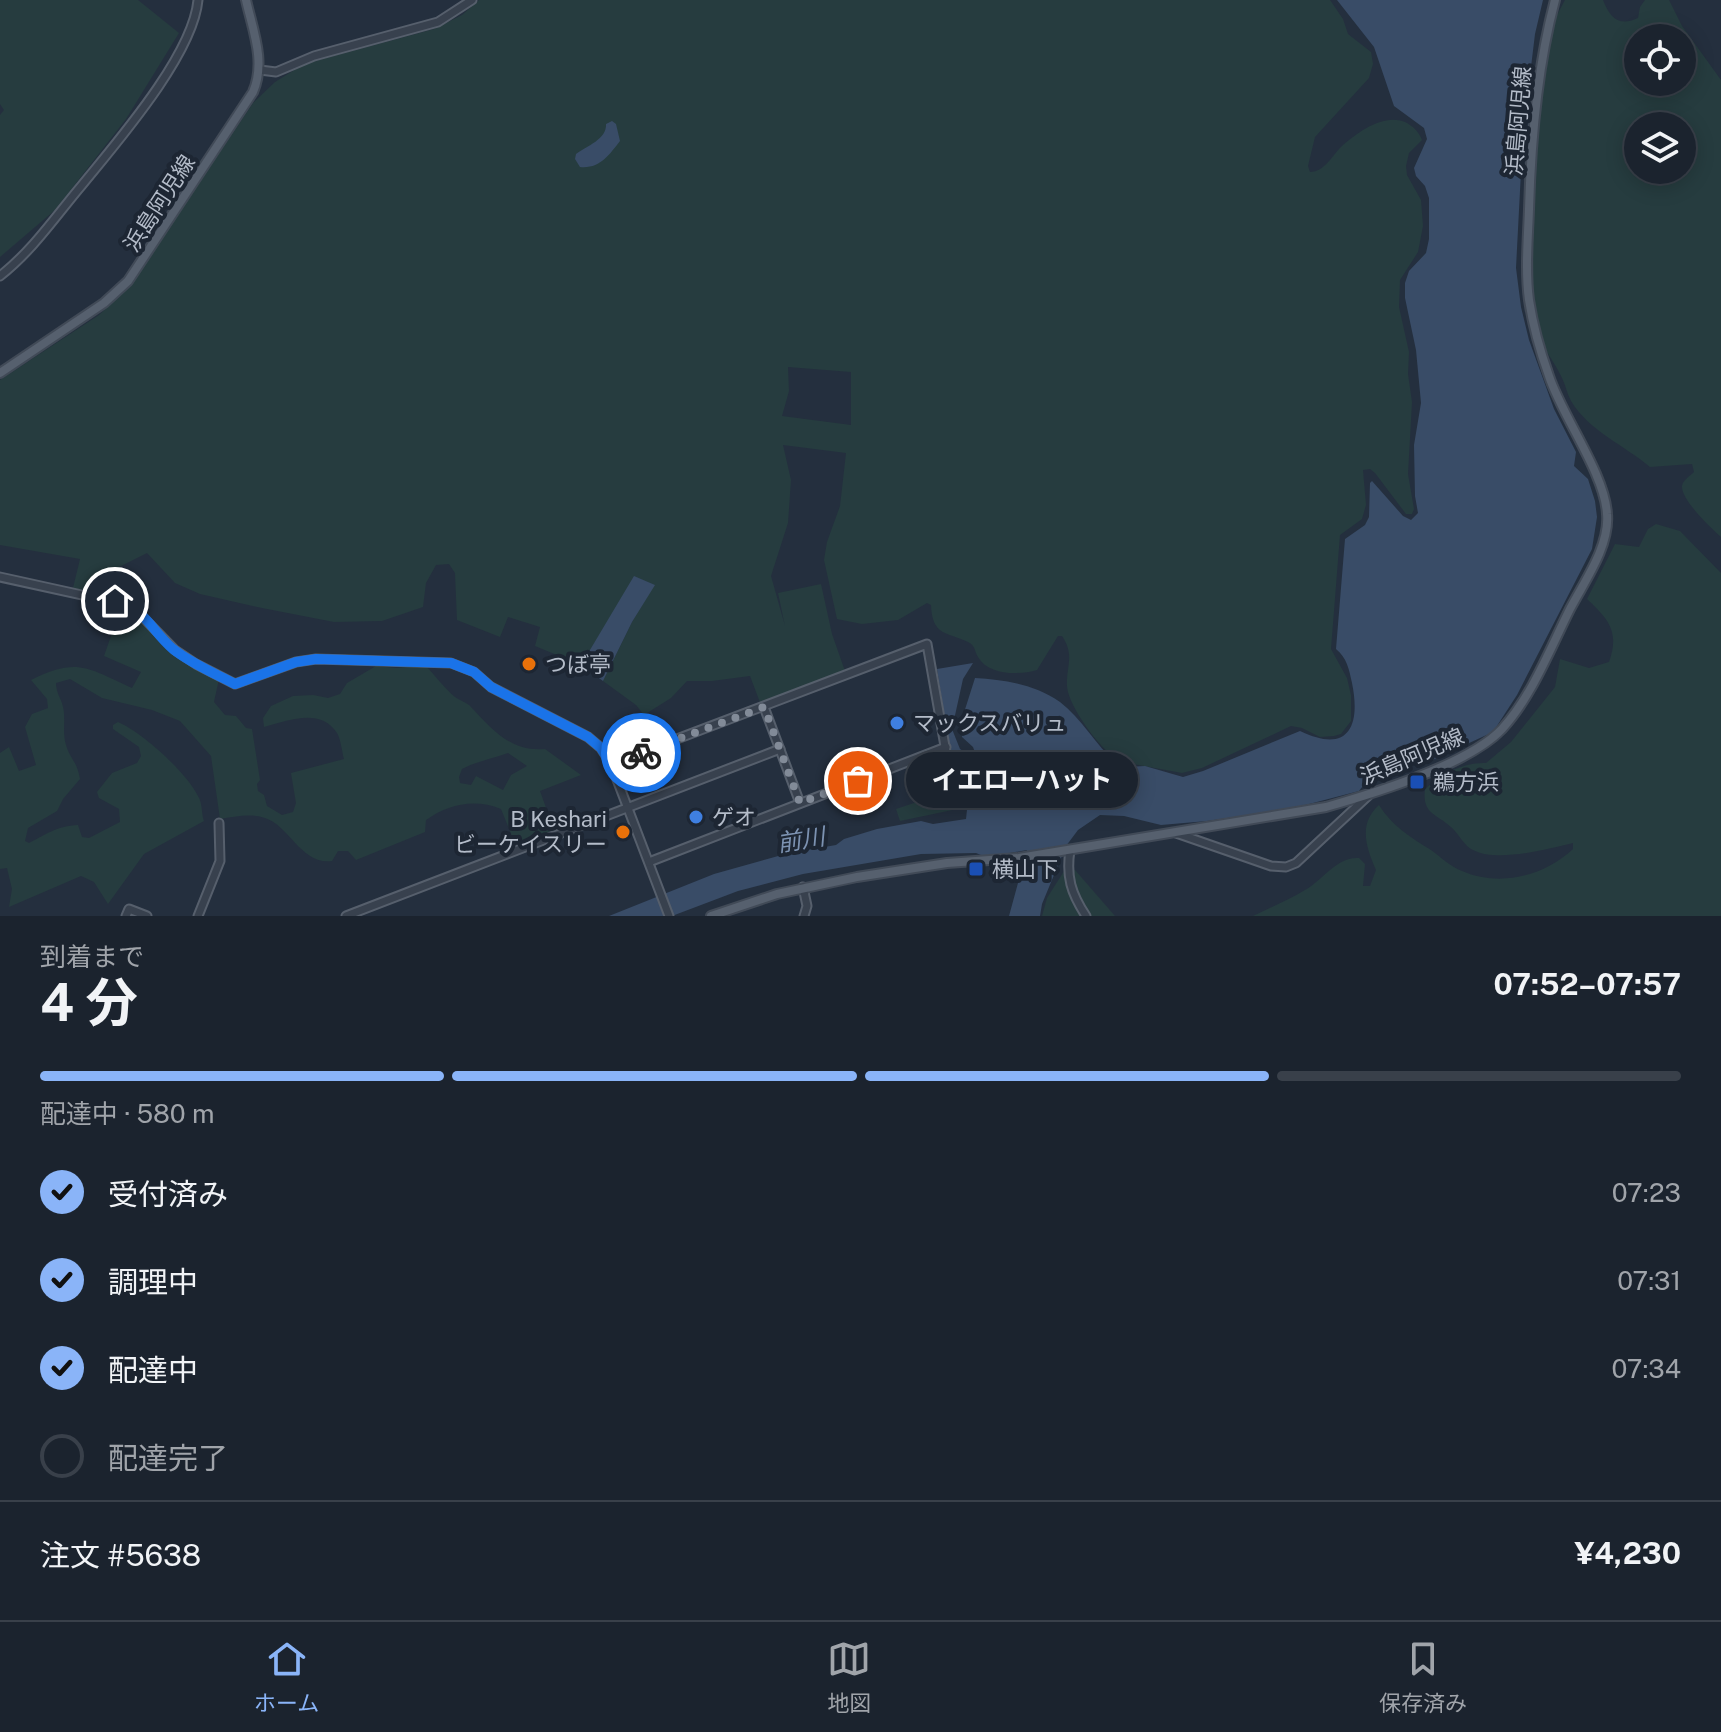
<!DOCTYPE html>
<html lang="ja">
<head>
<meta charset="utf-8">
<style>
  body { margin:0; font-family:"Public Sans","Noto Sans JP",sans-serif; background:#242b36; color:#f1f3f6; height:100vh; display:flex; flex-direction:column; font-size:30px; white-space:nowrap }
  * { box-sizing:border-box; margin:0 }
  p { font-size:26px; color:#a0a4aa }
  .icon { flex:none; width:44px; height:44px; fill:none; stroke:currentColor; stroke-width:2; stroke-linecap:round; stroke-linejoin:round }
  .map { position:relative; height:916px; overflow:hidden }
  .panel { display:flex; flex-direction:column; background:#1b232e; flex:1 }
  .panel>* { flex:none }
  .buttons { position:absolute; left:1624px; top:24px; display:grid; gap:16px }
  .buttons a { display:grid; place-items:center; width:72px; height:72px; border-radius:50%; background:#1b232e; box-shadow:0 4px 20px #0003,0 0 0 2px #39404a; font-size:40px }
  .pin { position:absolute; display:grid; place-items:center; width:68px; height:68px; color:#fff; margin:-34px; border:4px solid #fff; border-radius:50%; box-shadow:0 2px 8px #0007 }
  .courier { position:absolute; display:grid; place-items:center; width:80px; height:80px; margin:-40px; border:6px solid #1a73e8; border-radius:50%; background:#fff; color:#222; box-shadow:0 2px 10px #0007 }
  .bubble { position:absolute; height:56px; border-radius:28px; background:#1b232e; box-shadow:0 4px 20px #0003,0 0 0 2px #39404a; font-size:26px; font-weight:700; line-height:56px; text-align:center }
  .headline em { font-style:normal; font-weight:700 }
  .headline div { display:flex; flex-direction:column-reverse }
  .headline { display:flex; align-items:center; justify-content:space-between; height:136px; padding:0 40px }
  h1 { font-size:52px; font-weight:700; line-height:60px }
  .bar { display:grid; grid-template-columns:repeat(4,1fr); gap:12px 8px; align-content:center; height:96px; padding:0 40px }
  .bar i { height:10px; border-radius:6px; background:#39404a }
  .bar .active { background:#8ab4f8 }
  .bar p { grid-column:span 4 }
  .line { display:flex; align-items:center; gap:20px; padding:0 40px; border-top:2px solid #39404a }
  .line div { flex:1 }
  ol { padding:0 40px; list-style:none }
  li { display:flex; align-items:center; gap:24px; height:88px }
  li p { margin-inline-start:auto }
  li .icon { padding:8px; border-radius:50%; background:#8ab4f8; color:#111; stroke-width:4 }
  li:last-child { color:#a0a4aa }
  li i { width:44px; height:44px; border:4px solid #39404a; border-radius:50% }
  .tabs { display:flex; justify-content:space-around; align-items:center; height:112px; border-top:2px solid #39404a; background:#1b232e; font-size:22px; color:#a0a4aa }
  .tabs a { display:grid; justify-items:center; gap:4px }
  .tabs .active { color:#8ab4f8 }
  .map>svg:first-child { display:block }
  .green { fill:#263c3f; fill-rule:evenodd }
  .water { fill:#394c67 }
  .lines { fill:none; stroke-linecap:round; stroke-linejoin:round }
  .minor-casing { stroke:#565f6c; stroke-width:11 }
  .major-casing { stroke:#414a57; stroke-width:12 }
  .minor { stroke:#38414e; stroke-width:7 }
  .major { stroke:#56606e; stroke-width:8 }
  .done { stroke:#828b98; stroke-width:8; stroke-dasharray:0 14.4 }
  .route { stroke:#1a73e8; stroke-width:10 }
  .food-dot { fill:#e8710a; stroke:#1d2633; stroke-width:3 }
  .shop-dot { fill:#3f7fe0; stroke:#1d2633; stroke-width:3 }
  .transit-dot { fill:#1a4fb4; stroke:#1d2633; stroke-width:3 }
  .labels { text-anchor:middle; stroke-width:8; stroke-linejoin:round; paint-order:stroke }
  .street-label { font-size:22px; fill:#b4bcc9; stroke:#1d2633 }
  .poi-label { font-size:22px; fill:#b4bcc9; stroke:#1d2633; text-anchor:start }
  .water-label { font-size:24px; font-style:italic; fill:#7c92b1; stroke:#1d2633 }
</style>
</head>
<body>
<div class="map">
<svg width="1721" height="916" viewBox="0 0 1721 916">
  <rect width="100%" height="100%" fill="#242f3e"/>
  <!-- green -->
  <g class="green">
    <path d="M0,0H138L179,33L126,119L55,210L0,257V115L4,110L0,104Z"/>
    <path d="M479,0H1330L1343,19L1348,34L1371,52L1373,64L1369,78L1315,137L1308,166L1310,172C1325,172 1332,155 1343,145C1358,132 1384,113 1405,122C1413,126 1419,132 1422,140L1409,153L1406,166L1407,175L1421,200L1423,226L1418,252L1400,280L1399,307L1409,352L1408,374L1412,402L1408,474L1414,509L1412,514H1406L1375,473L1370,469L1363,470L1366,505L1362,519L1340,535L1331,649L1347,678L1351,695V721L1341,734L1334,736L1320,737L1302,728L1291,726L1202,768L1182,773L1122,762C1103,754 1073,712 1068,692C1063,671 1077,658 1062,636H1058L1037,670C1020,675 989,676 978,657C974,651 976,646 968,642C947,632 932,636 931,605L927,603L898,620L862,624L837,619L824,560L827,542L840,506L846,453L783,445L791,480L788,523L771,576L785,626L778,593L821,584L832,634L846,674L761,705L750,676L712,681H687L671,698L644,715L636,705L603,681L632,622L654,585L635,577L581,665L535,646L540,627L508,617L500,637L457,620L455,573L449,564L436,565L426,583L423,607L382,621L334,622L262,608L200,594L175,583L147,553L119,567L111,596L73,588L80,559L0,545V380L99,315L131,284L253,103L275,82L304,64L434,29L462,15ZM788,367L851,372V425L782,416L789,391Z"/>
    <path d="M1565,0H1603C1610,18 1619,27 1638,18L1640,7L1645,0H1669L1682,26L1721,80V537C1711,528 1681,500 1682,486C1683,480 1690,476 1694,472L1692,464L1650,467C1624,445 1589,431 1571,401C1567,394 1566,386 1562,378C1553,358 1536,341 1533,318C1529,296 1530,273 1529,251C1524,167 1522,75 1565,0ZM1638,38H1682V82H1638ZM1638,126H1682V170H1638Z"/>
    <path d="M1656,524L1680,531L1721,573V916H1253C1270,908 1288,900 1305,890C1323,880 1337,856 1359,858L1365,864L1363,886H1370L1376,870C1366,847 1358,824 1379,805C1392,826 1410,837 1431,850C1441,857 1449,866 1462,871C1499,887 1543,877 1573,849V843C1547,849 1498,863 1473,850C1464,846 1459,834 1451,827C1435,813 1422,814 1425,789C1442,774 1463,762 1486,763L1511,742L1555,687L1560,659L1589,668L1609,662C1620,631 1608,619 1587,599L1615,544L1639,547L1648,529Z"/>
    <path d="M113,605L129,609L165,648L219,679L214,702L225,715L236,716L246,728L252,729L260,780L257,784L258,791L264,795L267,806L282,815L293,812L296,803L291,773L344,759C342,752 341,740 337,733C320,707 288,721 264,727L263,718L271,706L293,696L313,695L328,698L340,694L347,683L376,666L396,668L425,665C435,675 444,688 455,697C460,701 467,702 471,707C492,729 510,752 545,749L581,775L540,791L554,830L516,846L501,809C475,798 448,804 426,820L425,832L356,860L348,851H338L332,861C301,865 290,826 265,818C251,813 234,817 220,819L211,756L180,721L152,710L102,698L70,679L56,683C56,693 61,698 63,707C66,719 62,732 66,745C70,759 77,761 80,779L63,799L57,811L28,828L25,841L29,843C47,834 57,826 78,825L82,837L89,838L120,822L119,809L99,798L97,792L112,773L137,763L141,756L139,747L113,729V725L118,722C143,733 186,772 198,796C203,804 201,813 204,821L144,854L108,904L94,882L81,876L9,907L12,889L7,868L0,869V753L9,747L19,771L36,765L25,727L32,714L48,708L47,699L31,680C78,657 87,668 132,688L141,672L104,656L112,633ZM508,753L527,766L511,775L503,790L476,776L471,785L460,783L459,777L462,769C477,761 492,759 508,753Z"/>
    <path d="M962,787V808L900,821L896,809Z"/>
    <path d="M1066,868L1075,870L1115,916H1042L1047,898Z"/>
  </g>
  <!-- water -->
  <g class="water">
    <path d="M1337,0H1543L1535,34L1523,133L1516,268L1521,307L1529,340L1554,409L1576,452L1574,466L1588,479L1595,501L1597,517L1592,549L1517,695L1493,732L1428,762L1423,747L1378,766L1359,791L1290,809L1207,821L1161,825L1124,816L1100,815L1078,830L1066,846L1042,904L1040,916H1009L1027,850L986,857L976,853L921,854L803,874L738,891L672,916H609L714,874L789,853L836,845L844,839L877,829L921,821L933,824L966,819L971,772L978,761L973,747L962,737L961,722L975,678C1005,680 1034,684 1060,702C1081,718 1096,745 1116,763L1126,767L1145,766L1183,777L1203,771L1300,731C1348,754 1361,727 1352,683C1349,669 1347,658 1336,649L1345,539L1365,525L1369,517L1370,483L1372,481L1403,516L1411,520L1418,513L1415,496L1414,445L1421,403L1416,350L1405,298V283L1409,271L1426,253L1429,239V198L1425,186L1416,176L1414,168L1427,139L1424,128L1394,106L1374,47Z"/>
    <path d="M612,121L616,124L620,141C609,155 600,169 580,167L575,159L576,154C587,146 607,139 606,124Z"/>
    <path d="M634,576L655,585L632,622L603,681L581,665Z"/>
    <path d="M973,663L963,679L952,729L960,749L966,753V780L955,781L937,669Z"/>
  </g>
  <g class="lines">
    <!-- minor casing -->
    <g class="minor-casing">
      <g id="minor">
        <path d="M260,70L276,72L314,56L438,22L472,0"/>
        <path d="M0,276C33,250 55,217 82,185C117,142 193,55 198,0"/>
        <path d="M0,577L132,606L175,650L196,664L235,684L296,662L316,659L451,663L474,672L491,687L588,737L601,748L611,764L669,916"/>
        <path d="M764,707L800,803"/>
        <path d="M611,764L927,644L952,786"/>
        <path d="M1176,833L1271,866L1286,867L1296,863L1369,795"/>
        <path d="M1070,850C1066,877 1071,893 1086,916"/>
        <path d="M649,862L946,747"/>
        <path d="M803,887L807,906L804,916"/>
        <path d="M126,916L129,909L147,916"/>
        <path d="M198,916L220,861L219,823"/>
        <path d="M346,916L780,749"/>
      </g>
    </g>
    <!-- major casing -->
    <g class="major-casing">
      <g id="major">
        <path d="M0,373L104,303L128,281L253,92C266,62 253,31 246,0"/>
        <path d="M711,916L777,894L857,877L947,863L1019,858L1326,807C1375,793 1468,765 1502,729C1532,696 1550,649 1570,609C1584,582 1610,546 1607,514C1605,474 1562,416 1549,376C1540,351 1533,326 1529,300C1525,270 1528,239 1529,209C1531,139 1537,68 1555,0"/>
      </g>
    </g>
    <!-- minor -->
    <use href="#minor" class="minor"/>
    <!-- major -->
    <use href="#major" class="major"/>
  </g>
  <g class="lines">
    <!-- done -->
    <path class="done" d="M641,753L764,707L800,803L858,781"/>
    <!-- route -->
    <path class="route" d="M115,601C147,610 150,629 173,649C192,664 214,673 235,684L296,662L316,659L451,663L474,672L491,687L588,737L601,748L611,764L641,753"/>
  </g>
  <!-- markers -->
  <g class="food-dot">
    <circle cx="529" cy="664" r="8"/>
    <circle cx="623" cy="832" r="8"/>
  </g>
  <g class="shop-dot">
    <circle cx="897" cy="723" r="8"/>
    <circle cx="696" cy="817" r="8"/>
  </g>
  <g class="transit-dot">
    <rect x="1409" y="774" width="16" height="16" rx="4"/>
    <rect x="968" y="861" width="16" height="16" rx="4"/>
  </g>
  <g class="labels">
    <!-- street labels -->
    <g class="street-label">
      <text transform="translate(1518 121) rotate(-85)" y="8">浜島阿児線</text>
      <text transform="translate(159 203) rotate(-57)" y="8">浜島阿児線</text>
      <text transform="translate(1412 756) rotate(-23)" y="8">浜島阿児線</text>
    </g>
    <!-- poi labels -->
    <g class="poi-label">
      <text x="545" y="672">つぼ亭</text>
      <text x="913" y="731">マックスバリュ</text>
      <text x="1433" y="790">鵜方浜</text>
      <text x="712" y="825">ゲオ</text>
      <text x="607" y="827" text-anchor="end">B Keshari<tspan x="607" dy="25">ビーケイスリー</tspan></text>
      <text x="992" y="877">横山下</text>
    </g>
    <!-- water labels -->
    <g class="water-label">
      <text transform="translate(801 840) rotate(-9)" y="8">前川</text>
    </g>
  </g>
</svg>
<div class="buttons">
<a><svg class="icon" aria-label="locate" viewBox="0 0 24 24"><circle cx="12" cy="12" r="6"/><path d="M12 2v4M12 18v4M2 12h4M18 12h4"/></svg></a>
<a><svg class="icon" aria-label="layers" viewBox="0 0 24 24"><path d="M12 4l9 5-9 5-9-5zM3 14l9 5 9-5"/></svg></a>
</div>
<div class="pin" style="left:858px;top:781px;background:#ea580c"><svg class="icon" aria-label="bag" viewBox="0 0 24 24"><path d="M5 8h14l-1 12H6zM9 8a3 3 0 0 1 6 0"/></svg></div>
<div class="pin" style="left:115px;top:601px;background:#1f2937"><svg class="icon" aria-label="home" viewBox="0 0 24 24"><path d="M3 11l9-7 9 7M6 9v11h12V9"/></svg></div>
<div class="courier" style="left:641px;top:753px"><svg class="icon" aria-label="bike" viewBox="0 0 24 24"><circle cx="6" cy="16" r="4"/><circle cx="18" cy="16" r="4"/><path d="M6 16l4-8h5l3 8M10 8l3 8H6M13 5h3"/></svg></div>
<div class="bubble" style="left:906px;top:752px;width:232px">イエローハット</div>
</div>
<section class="panel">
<div class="headline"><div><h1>4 分</h1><p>到着まで</p></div><em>07:52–07:57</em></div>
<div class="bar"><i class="active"></i><i class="active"></i><i class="active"></i><i></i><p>配達中 · 580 m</p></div>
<ol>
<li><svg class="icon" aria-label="check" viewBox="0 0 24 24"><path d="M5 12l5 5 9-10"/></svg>受付済み<p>07:23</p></li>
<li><svg class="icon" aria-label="check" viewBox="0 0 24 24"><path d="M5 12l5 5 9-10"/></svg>調理中<p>07:31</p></li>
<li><svg class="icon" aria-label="check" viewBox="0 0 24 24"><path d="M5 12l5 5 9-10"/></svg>配達中<p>07:34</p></li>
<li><i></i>配達完了</li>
</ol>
<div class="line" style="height:104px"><div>注文 #5638</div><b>¥4,230</b></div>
</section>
<nav class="tabs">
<a class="active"><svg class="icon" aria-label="home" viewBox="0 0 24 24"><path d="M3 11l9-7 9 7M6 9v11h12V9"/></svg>ホーム</a>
<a><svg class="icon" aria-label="map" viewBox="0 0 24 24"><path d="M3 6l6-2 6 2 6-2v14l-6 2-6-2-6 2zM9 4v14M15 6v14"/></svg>地図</a>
<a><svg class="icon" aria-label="saved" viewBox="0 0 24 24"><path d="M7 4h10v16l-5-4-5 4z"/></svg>保存済み</a>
</nav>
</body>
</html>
